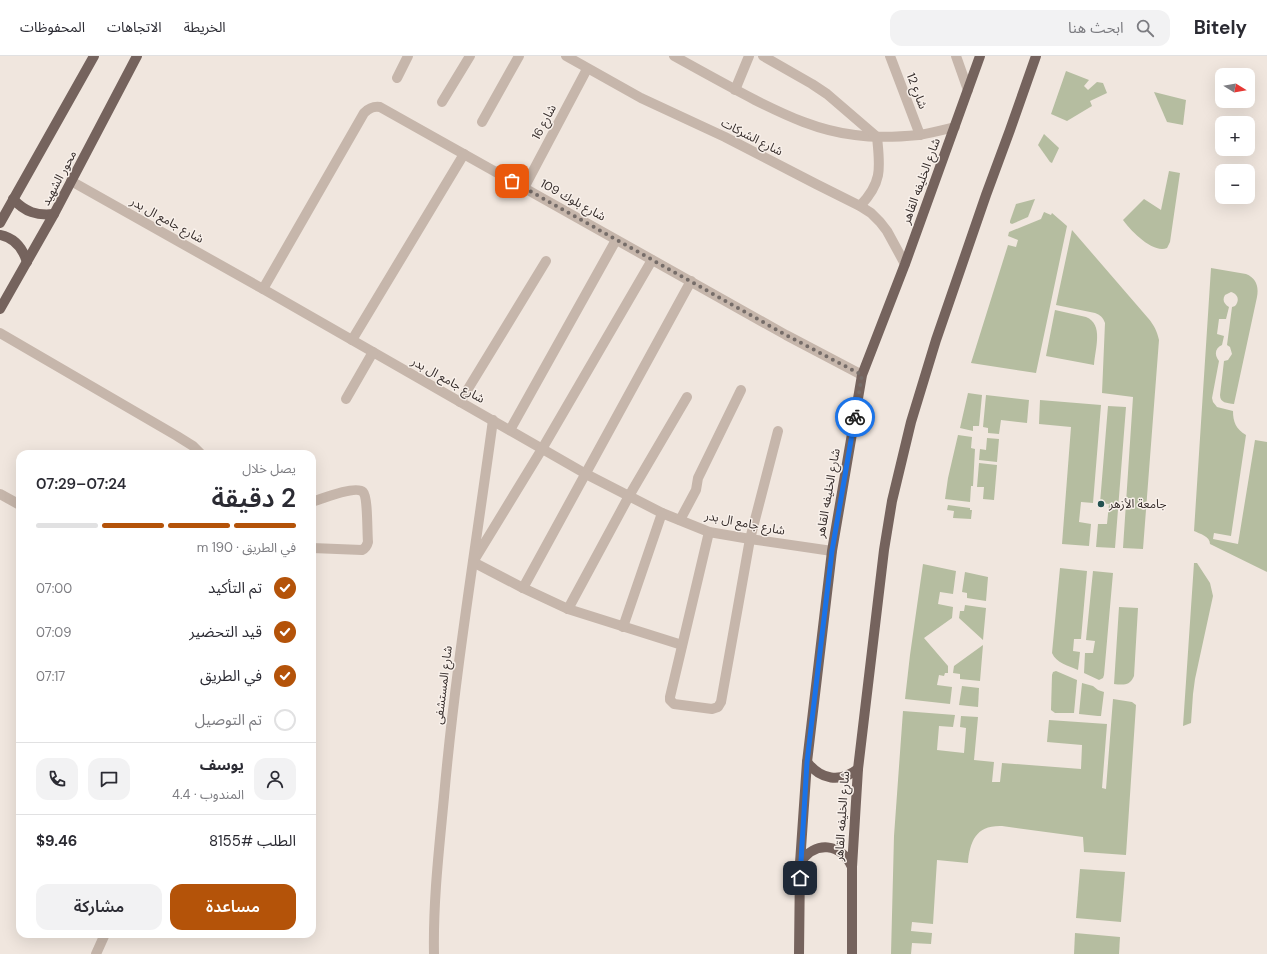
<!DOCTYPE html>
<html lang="ar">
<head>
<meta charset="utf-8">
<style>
  body { margin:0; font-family:"DM Sans","Noto Sans Arabic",sans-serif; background:#f2f2f3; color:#2b2b33; direction:rtl; height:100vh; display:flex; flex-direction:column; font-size:15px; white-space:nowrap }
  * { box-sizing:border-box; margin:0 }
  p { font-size:13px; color:#7c7c81 }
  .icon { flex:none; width:22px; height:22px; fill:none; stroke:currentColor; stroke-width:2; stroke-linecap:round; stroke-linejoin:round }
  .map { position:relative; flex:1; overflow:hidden; direction:ltr }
  .drawer { position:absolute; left:16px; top:394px; width:300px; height:488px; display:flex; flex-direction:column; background:#fff; border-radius:12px; box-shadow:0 4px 16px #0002; direction:rtl }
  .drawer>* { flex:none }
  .needle { width:26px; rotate:101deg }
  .controls { position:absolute; left:1215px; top:12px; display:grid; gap:8px }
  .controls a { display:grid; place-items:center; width:40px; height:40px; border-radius:8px; background:#fff; box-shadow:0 4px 16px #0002; font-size:20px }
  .pin { position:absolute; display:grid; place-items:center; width:34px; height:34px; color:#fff; margin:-17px; border-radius:8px; box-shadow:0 2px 6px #0006 }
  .courier { position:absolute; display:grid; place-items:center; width:40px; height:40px; margin:-20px; border:3px solid #1a73e8; border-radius:50%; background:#fff; color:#222; box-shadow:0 1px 5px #0007 }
  .headline em { font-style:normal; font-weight:600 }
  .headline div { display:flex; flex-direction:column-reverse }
  .headline { display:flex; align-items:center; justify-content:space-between; height:68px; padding:0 20px }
  h1 { font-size:26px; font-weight:600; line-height:30px }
  .bar { display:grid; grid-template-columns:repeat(4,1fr); gap:6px 4px; align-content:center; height:48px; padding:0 20px }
  .bar i { height:5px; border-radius:3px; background:#e1e1e2 }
  .bar .active { background:#b45309 }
  .bar p { grid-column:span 4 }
  .line { display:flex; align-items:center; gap:10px; padding:0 20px; border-top:1px solid #e1e1e2 }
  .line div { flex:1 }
  .round { display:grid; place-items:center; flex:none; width:42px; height:42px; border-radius:12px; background:#f2f2f3 }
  ol { padding:0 20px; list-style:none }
  li { display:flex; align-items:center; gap:12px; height:44px }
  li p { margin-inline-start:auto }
  li .icon { padding:4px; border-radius:50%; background:#b45309; color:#fff; stroke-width:4 }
  li:last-child { color:#7c7c81 }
  li i { width:22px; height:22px; border:2px solid #e1e1e2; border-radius:50% }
  .cta { display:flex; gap:8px; margin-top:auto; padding:8px 20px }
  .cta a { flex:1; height:46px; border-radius:12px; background:#b45309; color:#fff; font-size:16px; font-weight:600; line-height:46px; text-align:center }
  .cta a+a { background:#f2f2f3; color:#2b2b33 }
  header { display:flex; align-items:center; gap:24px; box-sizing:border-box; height:56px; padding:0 20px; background:#fff; border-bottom:1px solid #e1e1e2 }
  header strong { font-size:19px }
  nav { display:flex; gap:22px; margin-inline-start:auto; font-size:14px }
  .search { width:280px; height:36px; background:#f2f2f3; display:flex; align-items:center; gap:10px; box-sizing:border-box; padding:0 14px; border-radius:12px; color:#7c7c81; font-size:15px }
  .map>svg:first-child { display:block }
  .green { fill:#b5bda0 }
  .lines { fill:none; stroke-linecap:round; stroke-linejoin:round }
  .minor { stroke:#c6b6ab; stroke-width:10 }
  .major { stroke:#75635d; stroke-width:10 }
  .done { stroke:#766d69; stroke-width:4; stroke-dasharray:0 7.2 }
  .route { stroke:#1a73e8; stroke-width:5 }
  .poi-dot { fill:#245251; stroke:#f8f0ea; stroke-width:1.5 }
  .labels { text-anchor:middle; stroke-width:3; stroke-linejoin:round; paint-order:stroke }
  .street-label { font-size:12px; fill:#352c2a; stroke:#f8f0ea }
  .poi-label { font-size:12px; fill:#352c2a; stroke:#f8f0ea; text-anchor:start }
</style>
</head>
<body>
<header>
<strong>Bitely</strong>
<div class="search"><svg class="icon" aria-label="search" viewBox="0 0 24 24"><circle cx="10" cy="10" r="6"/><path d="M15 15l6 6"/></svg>ابحث هنا</div>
<nav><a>الخريطة</a><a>الاتجاهات</a><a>المحفوظات</a></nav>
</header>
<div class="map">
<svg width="1267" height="898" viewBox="0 0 1267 898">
  <rect width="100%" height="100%" fill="#f0e6de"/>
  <!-- green -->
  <g class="green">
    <path d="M1066,15L1089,24L1084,30L1088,34L1097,26L1103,27L1107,37L1090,45L1092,50L1067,65L1051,58Z"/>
    <path d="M1154,36L1186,44L1183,69L1167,66Z"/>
    <path d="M1044,78L1059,92L1052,107L1050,106L1038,89Z"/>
    <path d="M1169,115L1180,117L1170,186L1167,192C1153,198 1130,174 1123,164L1144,143L1161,154Z"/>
    <path d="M1035,143L1028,161L1012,168L1010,167V165L1016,148Z"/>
    <path d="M1044,156L1051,159L1052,157L1067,170L1036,317L971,307L1008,189L1016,191L1018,184L1008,180L1009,176L1041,163Z"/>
    <path d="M1072,174L1148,262C1154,269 1157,275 1159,284L1143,493L1123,492L1133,341L1102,337L1105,267C1103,261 1100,259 1095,257L1056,249Z"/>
    <path d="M1211,212L1246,218C1256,222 1259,230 1257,241L1234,348C1227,347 1220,347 1220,339L1224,305L1228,304L1232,298L1230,291L1227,289L1232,251L1235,250C1240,244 1238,238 1231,236L1225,239C1222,244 1224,248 1229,251L1226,263H1219L1217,278L1224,280L1222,289C1215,292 1214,299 1219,305L1212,342L1213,346L1217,351L1233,355C1233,366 1236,373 1246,379L1231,480L1214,477L1213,483L1238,488L1255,384L1267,386V516L1210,488C1210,480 1200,478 1194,475Z"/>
    <path d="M1055,254L1086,261C1104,268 1095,293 1094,309L1046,300Z"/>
    <path d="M968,337L982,339L979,370H973V375L960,372Z"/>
    <path d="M986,339L1029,344L1027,367L1001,364L999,378L988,377V372L983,371Z"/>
    <path d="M1040,344L1101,349L1093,447L1081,446L1079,466L1091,468L1089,490L1062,488L1071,371L1039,368Z"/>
    <path d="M1108,350L1126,351L1115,492L1096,491L1098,468H1107L1109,448L1100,447Z"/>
    <path d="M958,379L972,381L971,392L975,393L973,430H971L970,446L945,443L948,422Z"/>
    <path d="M987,382L999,383L997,406L979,404L980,393L986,394Z"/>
    <path d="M979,407L997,409L994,444L983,443L984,431H977Z"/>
    <path d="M948,449L970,452V454H972L971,463L953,462L954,455L947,454Z"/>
    <path d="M1194,507H1197L1210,527L1213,540L1195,623L1193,638L1191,667L1183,670Z"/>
    <path d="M923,508L956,515L953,538L940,536L938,548L953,551L952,562L924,582L948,610V617H945L944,620L939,619L937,629L952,631L950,648L905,643L910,599Z"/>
    <path d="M1060,512L1087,515L1081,583H1074L1073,595L1080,596L1078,614C1069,610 1056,607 1052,597Z"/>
    <path d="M1093,515L1113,517L1104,619L1103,622L1099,624L1084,617L1085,597H1093L1095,585L1086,584Z"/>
    <path d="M965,516L988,521L986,545L967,542V537L962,536Z"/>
    <path d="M965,549L986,552L983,584L959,562L960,555H964Z"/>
    <path d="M1119,551L1138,552L1134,620C1130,630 1123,629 1114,628Z"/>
    <path d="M983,589L980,625L960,623V618L953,617L954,610Z"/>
    <path d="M1056,615L1077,624L1074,657H1055L1051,654L1052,619L1053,616Z"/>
    <path d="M1082,627L1093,630L1098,634L1104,636L1101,660H1098L1079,658Z"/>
    <path d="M962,630L979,632L978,651L959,649Z"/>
    <path d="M1113,643L1132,646L1136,649L1126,799L1084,796L1083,781L1002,770C976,769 970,785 968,807L937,804L933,868L912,866L911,875L932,877L931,888L912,887L911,898H891L894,780L903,655L955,659L953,671L939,670L937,694L964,697L966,672L960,671L961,660L978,661L974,704L994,706L992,726H1000L1002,707L1081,713L1082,689L1047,686L1049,664L1107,668L1102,732L1106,733Z"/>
    <path d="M1080,813L1125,816L1121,866L1076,862Z"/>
    <path d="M1075,877L1120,881L1119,898H1074Z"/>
  </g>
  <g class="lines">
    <!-- minor -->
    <g class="minor">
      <path d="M566,0L641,42L725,81L816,128L860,150L871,157L880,166L887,175L905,208"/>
      <path d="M674,0C701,15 728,30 755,44C787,60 819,75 855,79C876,82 898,81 919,79C931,77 943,74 955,71"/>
      <path d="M763,0L812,28L827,38L877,81C880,111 883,126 860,150"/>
      <path d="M890,0L920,79"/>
      <path d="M956,0L968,34"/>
      <path d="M397,22L408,0"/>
      <path d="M735,34L749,0"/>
      <path d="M442,46L470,0"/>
      <path d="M482,66L519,0"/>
      <path d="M71,125L263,233L586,418L662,457L709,476L750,483L832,495"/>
      <path d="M524,132L587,13"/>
      <path d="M652,204L542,393L473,506L523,532L568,553L682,589"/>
      <path d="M263,233L364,57C369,52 373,50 380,51L786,279L862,319"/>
      <path d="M0,277L177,380L193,390L201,398"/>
      <path d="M352,284L464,98"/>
      <path d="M346,343L373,296"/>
      <path d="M460,346L546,205"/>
      <path d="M510,374L616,184"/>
      <path d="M0,438L20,449"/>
      <path d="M312,446C321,443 356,429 363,436C368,441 367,476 368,486C367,490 366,492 362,494L312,492"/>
      <path d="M680,464L696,434L698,422L741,334"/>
      <path d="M709,476L670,641V644L674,648L712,653L718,651L721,646L750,483L778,375"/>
      <path d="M523,532L691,225"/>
      <path d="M568,553L629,440L687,341"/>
      <path d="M623,571L662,457"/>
      <path d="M96,898L105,878"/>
      <path d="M434,898C433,845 439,794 444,741C455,615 476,490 493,364"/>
    </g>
    <!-- major -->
    <g class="major">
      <path d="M13,143C25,156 37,160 54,158"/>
      <path d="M0,167L94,0"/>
      <path d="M0,179C15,182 23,193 27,206"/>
      <path d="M0,253L54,158L137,0"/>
      <path d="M807,706C821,724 840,727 858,713"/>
      <path d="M800,807C815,784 841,787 852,811"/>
      <path d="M799,898L800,807L807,706L832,495L862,319L905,208L980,0"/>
      <path d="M852,898V811L858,713L884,494L892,445L911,366L936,284L986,139L1010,74L1036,0"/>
    </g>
  </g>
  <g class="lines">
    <!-- done -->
    <path class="done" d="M512,125L786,279L862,319L855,361"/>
    <!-- route -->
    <path class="route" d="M800,822L807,706L832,495L855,361"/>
  </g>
  <!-- markers -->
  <circle class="poi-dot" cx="1101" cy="448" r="4"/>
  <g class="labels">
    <!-- street labels -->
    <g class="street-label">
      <text transform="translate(917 35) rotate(69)" y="4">شارع 12</text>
      <text transform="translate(544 66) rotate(-62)" y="4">شارع 16</text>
      <text transform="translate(752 81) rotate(27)" y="4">شارع الشركات</text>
      <text transform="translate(59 122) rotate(-62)" y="4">محور الشهيد</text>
      <text transform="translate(921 125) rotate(-70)" y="4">شارع الخليفه القاهر</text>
      <text transform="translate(573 144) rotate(29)" y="4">شارع بلوك 109</text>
      <text transform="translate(167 164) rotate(29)" y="4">شارع جامع ال بدر</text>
      <text transform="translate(448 324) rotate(29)" y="4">شارع جامع ال بدر</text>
      <text transform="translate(828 437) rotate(-80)" y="4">شارع الخليفه القاهر</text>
      <text transform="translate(745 467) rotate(11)" y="4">شارع جامع ال بدر</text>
      <text transform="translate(443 629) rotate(-83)" y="4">شارع المستشفى</text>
      <text transform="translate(842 760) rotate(-86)" y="4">شارع الخليفه القاهر</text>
    </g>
    <!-- poi labels -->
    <g class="poi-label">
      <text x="1109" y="452">جامعة الأزهر</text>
    </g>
  </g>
</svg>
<div class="controls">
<a><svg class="needle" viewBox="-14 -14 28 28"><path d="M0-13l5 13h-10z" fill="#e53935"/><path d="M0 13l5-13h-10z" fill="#7c7c81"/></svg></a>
<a>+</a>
<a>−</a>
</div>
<div class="pin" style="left:512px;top:125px;background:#ea580c"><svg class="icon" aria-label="bag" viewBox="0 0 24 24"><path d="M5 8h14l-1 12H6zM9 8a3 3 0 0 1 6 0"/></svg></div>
<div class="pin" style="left:800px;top:822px;background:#1f2937"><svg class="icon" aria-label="home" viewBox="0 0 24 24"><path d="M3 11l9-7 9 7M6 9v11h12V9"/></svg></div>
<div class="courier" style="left:855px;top:361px"><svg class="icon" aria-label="bike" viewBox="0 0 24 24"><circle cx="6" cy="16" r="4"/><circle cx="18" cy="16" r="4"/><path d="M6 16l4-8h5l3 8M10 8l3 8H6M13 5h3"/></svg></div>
<section class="drawer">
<div class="headline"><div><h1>2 دقيقة</h1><p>يصل خلال</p></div><em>07:24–07:29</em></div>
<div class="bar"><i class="active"></i><i class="active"></i><i class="active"></i><i></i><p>في الطريق · 190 m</p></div>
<ol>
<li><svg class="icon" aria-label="check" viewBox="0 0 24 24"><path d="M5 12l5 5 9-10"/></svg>تم التأكيد<p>07:00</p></li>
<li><svg class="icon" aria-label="check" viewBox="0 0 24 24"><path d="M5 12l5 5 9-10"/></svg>قيد التحضير<p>07:09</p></li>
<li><svg class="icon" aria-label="check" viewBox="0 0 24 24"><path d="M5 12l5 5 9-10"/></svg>في الطريق<p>07:17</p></li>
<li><i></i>تم التوصيل</li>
</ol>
<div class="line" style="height:72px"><a class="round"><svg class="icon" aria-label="person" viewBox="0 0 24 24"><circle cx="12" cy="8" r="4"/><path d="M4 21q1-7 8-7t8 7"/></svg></a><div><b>يوسف</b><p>المندوب · 4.4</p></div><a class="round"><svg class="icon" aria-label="chat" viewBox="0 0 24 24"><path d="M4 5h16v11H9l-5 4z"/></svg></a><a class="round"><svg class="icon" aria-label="phone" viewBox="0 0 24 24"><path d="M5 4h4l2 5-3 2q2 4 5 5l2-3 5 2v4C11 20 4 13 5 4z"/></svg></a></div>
<div class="line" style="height:52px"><div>الطلب #8155</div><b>$9.46</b></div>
<div class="cta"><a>مساعدة</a><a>مشاركة</a></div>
</section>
</div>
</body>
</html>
